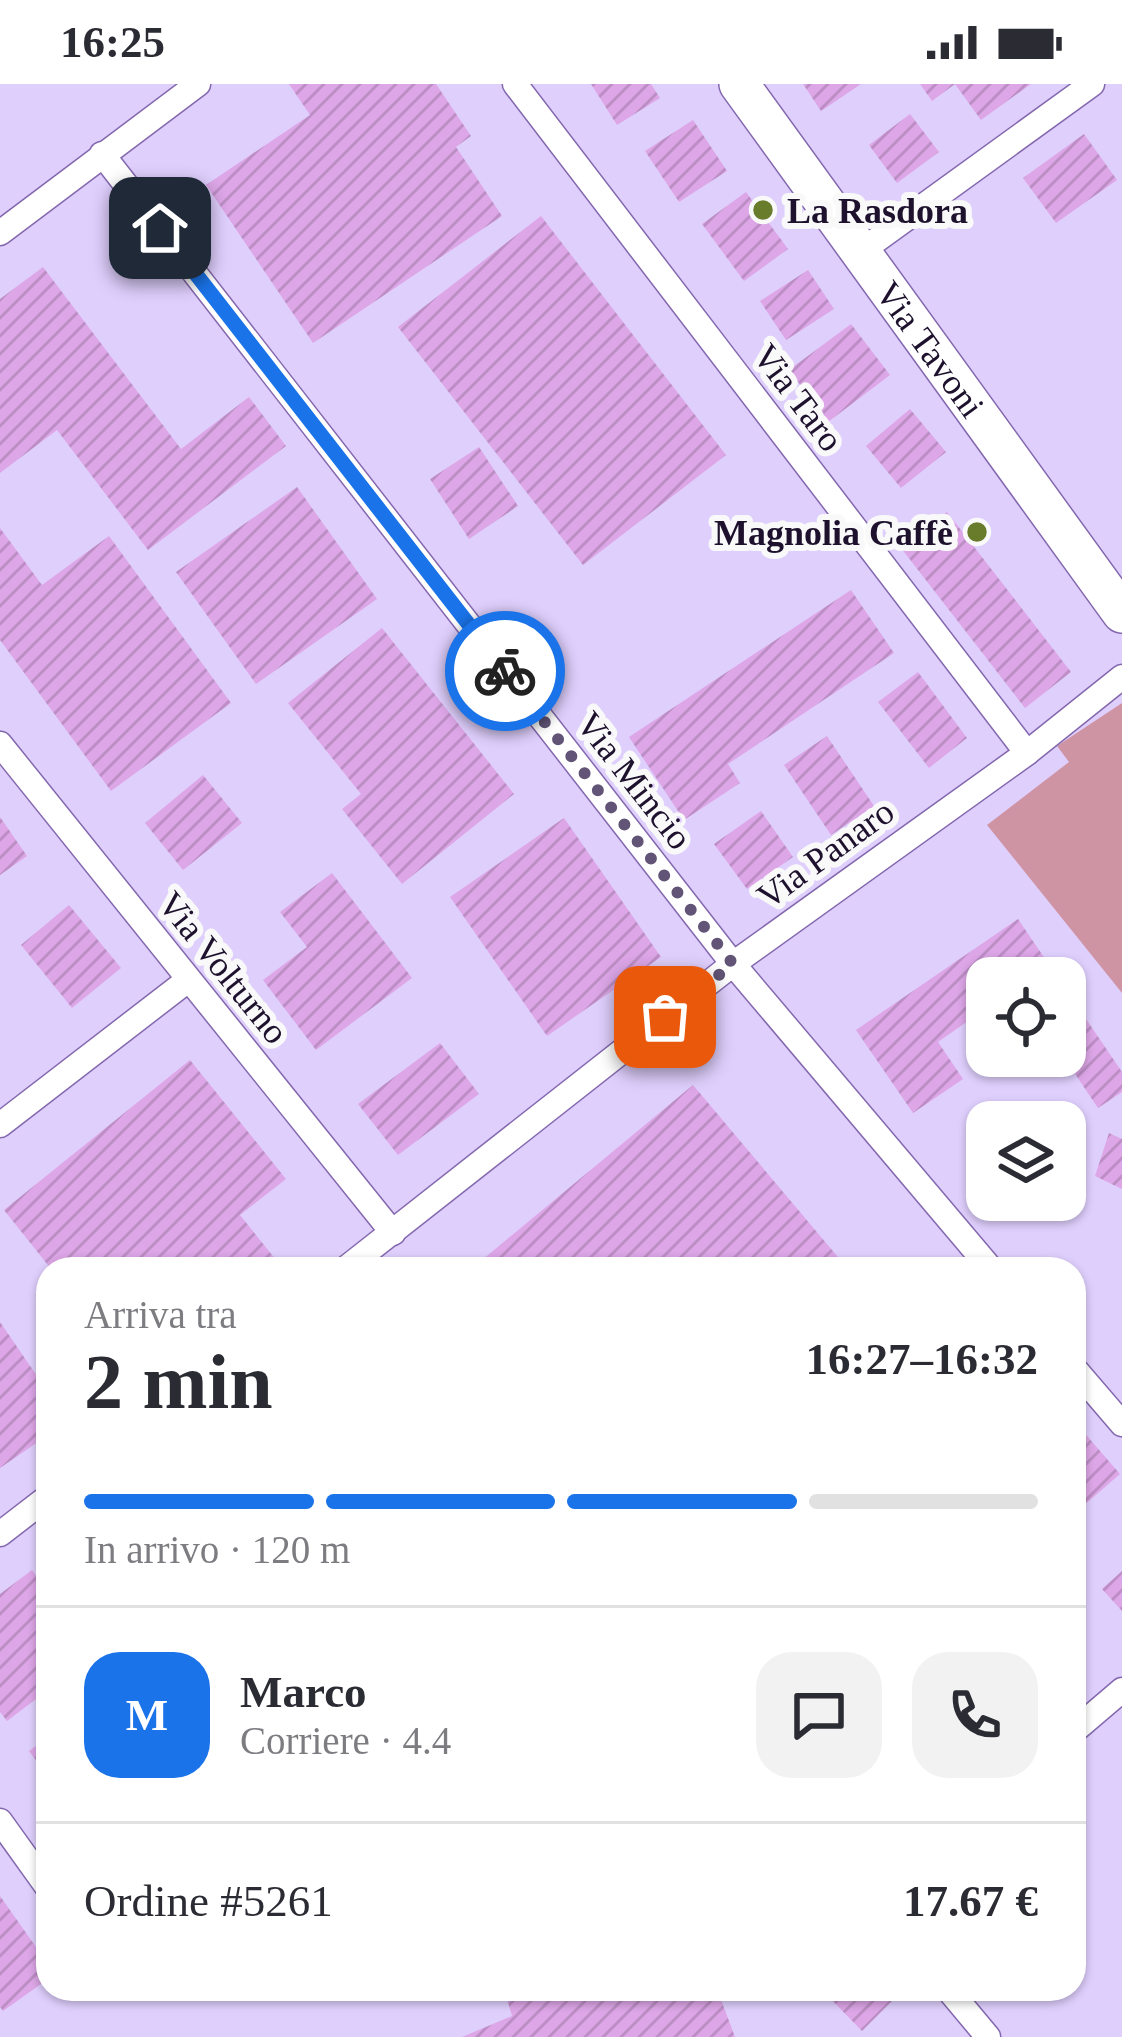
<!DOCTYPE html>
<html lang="it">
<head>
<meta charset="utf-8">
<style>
  body { margin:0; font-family:"Times New Roman",serif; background:#f2f2f3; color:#2b2b33; height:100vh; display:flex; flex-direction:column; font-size:45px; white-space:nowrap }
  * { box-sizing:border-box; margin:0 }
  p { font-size:39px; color:#7c7c81 }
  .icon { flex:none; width:66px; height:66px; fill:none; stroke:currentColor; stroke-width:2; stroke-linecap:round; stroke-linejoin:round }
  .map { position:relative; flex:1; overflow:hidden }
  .panel { position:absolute; left:36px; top:1173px; width:1050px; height:744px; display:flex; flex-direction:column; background:#fff; border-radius:36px; box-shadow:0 3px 9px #0004 }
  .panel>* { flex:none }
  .tools { position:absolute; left:966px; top:873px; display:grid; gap:24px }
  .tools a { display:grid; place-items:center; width:120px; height:120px; border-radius:24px; background:#fff; box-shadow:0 3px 9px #0004; font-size:60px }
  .pin { position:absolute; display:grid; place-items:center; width:102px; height:102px; color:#fff; margin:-51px; border-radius:24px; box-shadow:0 6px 18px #0006 }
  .courier { position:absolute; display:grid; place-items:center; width:120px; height:120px; margin:-60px; border:9px solid #1a73e8; border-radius:50%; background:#fff; color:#222; box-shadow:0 3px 15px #0007 }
  .head em { font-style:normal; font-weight:700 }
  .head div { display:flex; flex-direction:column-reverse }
  .head { display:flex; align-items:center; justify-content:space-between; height:204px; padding:0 48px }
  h1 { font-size:78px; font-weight:700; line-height:90px }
  .bar { display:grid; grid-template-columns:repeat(4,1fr); gap:18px 12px; align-content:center; height:144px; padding:0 48px }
  .bar i { height:15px; border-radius:9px; background:#e1e1e2 }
  .bar .on { background:#1a73e8 }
  .bar p { grid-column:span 4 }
  .line { display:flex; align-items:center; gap:30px; padding:0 48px; border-top:3px solid #e1e1e2 }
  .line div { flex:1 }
  .round { display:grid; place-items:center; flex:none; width:126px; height:126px; border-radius:36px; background:#f2f2f3 }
  .status { display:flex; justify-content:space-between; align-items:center; height:84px; padding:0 60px; background:#fff; direction:ltr }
  .status svg { height:33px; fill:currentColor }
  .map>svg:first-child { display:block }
  .green { fill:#cf94a4 }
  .building { fill:url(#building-hatch) }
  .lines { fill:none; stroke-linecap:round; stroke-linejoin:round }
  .minor-casing { stroke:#8468ae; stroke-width:27 }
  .primary-casing { stroke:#8468ae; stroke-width:42 }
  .minor { stroke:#fff; stroke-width:24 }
  .primary { stroke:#fff; stroke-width:39 }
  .done { stroke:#615476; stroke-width:12; stroke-dasharray:0 21.6 }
  .route { stroke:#1a73e8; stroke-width:15 }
  .poi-dot { fill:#697c2c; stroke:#f9f9f9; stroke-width:4.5 }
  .labels { text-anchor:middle; stroke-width:12; stroke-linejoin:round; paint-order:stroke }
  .poi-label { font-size:36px; font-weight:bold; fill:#1d112d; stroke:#f9f9f9; text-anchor:start }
  .street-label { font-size:36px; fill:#1d112d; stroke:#f9f9f9 }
</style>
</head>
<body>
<div class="status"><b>16:25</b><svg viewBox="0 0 49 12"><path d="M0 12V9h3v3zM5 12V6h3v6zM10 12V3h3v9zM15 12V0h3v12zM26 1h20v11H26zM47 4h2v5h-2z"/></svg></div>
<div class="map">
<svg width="1122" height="1953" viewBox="0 0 1122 1953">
  <defs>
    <pattern id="building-hatch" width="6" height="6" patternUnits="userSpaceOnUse" patternTransform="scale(3)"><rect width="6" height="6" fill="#dda6e7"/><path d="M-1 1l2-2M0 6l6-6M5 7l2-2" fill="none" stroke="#bd8ec6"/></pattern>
  </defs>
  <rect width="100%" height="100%" fill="#dfcffd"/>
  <!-- green -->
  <path class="green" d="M1122,619V909L987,741L1069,678L1057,662Z"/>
  <!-- building -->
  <g class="building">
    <path d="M289,0H436L471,52L456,63L502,132L313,259L206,101L310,31Z"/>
    <path d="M591,0H651L660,14L617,41Z"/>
    <path d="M803,0H861L821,27Z"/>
    <path d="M920,0H1031L981,36L955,0L932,17Z"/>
    <path d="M910,30L939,68L897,99L869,61Z"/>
    <path d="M693,36L727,87L679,118L645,67Z"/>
    <path d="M1084,50L1117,96L1056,139L1023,94Z"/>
    <path d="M746,108L788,165L744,197L702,140Z"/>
    <path d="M541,132L726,371L583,481L398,243Z"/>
    <path d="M43,183L181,365L249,313L286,362L148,466L57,346L0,389V215Z"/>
    <path d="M808,186L834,225L786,256L760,217Z"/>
    <path d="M851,240L890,291L828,338L789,286Z"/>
    <path d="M910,325L946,368L901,404L866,362Z"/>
    <path d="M479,363L518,422L469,455L430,395Z"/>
    <path d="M297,403L377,515L256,600L176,488Z"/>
    <path d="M947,428L1071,588L1025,624L901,464Z"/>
    <path d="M0,444L42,501L109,452L231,619L111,707L0,556Z"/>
    <path d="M851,506L894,569L728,680L740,699L684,736L629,653Z"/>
    <path d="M382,544L514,710L402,800L342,725L361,710L288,619Z"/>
    <path d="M918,588L967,654L929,684L878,618Z"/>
    <path d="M827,652L874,722L831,751L784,681Z"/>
    <path d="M203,691L242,739L183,786L145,739Z"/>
    <path d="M761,727L793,773L747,805L714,760Z"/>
    <path d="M0,733L27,772L0,791Z"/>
    <path d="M564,734L661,873L547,952L450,813Z"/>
    <path d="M332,789L412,894L316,966L263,896L307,863L280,828Z"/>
    <path d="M69,821L121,884L72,924L21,861Z"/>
    <path d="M1018,835L1058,894H987V946L978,952L968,937L938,958L963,995L913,1029L856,946Z"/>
    <path d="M1065,904L1122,988V1008L1098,1024L1063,972H1065Z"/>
    <path d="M440,959L479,1010L398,1071L358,1020Z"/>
    <path d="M190,976L286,1095L240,1131L276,1176L265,1185H51L4,1126Z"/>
    <path d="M693,1001L848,1185H480L476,1181Z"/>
    <path d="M1109,1049L1122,1055V1105L1095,1092Z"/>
    <path d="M0,1238L48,1308V1351L0,1384Z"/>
    <path d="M1074,1337L1120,1390L1074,1430Z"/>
    <path d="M32,1486L48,1507V1606L7,1637L0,1628V1510Z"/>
    <path d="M1122,1487V1527L1102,1505Z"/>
    <path d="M48,1653V1692L29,1667Z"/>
    <path d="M0,1812L48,1880V1895L3,1927L0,1923Z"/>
    <path d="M504,1905H717L735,1953H462L512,1932Z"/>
    <path d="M821,1905H886L895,1914L862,1947Z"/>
  </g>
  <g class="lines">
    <!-- minor casing -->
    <g class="minor-casing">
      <g id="minor">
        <path d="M515,0L1027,669"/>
        <path d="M102,70L733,880L991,1185"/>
        <path d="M0,149L198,0"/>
        <path d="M860,168L1092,0"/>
        <path d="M0,660L393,1149"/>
        <path d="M0,1041L188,896"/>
        <path d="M345,1185L733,880L1027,669L1122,593"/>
        <path d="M1074,1284L1122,1340"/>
        <path d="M0,1450L48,1413"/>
        <path d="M1074,1647L1122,1606"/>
        <path d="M0,1737L48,1804"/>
        <path d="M948,1905L988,1953"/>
      </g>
    </g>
    <!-- primary casing -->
    <g class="primary-casing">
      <g id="primary">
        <path id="s1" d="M739,0L1122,529"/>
      </g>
    </g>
    <!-- minor -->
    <use href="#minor" class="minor"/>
    <!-- primary -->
    <use href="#primary" class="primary"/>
  </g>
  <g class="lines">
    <!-- done -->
    <path class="done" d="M505,587L733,880L665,933"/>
    <!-- route -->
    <path class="route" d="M160,144L505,587"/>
  </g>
  <!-- markers -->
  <g class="poi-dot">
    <circle cx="763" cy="126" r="12"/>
    <circle cx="977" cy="448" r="12"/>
  </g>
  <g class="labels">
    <!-- poi labels -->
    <g class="poi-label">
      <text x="787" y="139">La Rasdora</text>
      <text x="953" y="461" text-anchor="end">Magnolia Caffè</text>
    </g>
    <!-- street labels -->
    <g class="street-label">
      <text dy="13" stroke="none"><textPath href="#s1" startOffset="327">Via Tavoni</textPath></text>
      <text transform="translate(799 313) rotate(53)" y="13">Via Taro</text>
      <text transform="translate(635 696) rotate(52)" y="13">Via Mincio</text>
      <text transform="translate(825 769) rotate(-36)" y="13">Via Panaro</text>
      <text transform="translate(224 883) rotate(51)" y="13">Via Volturno</text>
    </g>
  </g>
</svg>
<div class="tools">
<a><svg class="icon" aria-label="locate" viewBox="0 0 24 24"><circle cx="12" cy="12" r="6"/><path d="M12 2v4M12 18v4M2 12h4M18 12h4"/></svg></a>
<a><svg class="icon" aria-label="layers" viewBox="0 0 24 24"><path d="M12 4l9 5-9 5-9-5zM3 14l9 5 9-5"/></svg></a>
</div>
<div class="pin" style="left:665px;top:933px;background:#ea580c"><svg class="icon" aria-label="bag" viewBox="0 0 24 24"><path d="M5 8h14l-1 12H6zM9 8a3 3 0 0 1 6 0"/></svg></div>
<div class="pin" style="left:160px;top:144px;background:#1f2937"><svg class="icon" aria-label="home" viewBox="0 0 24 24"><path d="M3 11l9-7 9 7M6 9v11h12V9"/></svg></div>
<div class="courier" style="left:505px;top:587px"><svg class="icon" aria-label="bike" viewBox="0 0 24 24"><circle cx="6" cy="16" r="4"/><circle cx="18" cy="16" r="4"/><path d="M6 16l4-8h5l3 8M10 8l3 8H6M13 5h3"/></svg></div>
<section class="panel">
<div class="head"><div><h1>2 min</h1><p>Arriva tra</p></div><em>16:27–16:32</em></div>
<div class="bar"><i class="on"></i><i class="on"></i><i class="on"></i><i></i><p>In arrivo · 120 m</p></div>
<div class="line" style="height:216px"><b class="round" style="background:#1a73e8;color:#fff">M</b><div><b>Marco</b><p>Corriere · 4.4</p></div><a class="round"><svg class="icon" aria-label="chat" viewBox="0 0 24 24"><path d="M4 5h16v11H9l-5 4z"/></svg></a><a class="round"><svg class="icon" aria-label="phone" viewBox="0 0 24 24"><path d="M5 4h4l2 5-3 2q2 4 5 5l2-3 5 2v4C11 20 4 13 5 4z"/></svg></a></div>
<div class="line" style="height:156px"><div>Ordine #5261</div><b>17.67 €</b></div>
</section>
</div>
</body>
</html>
